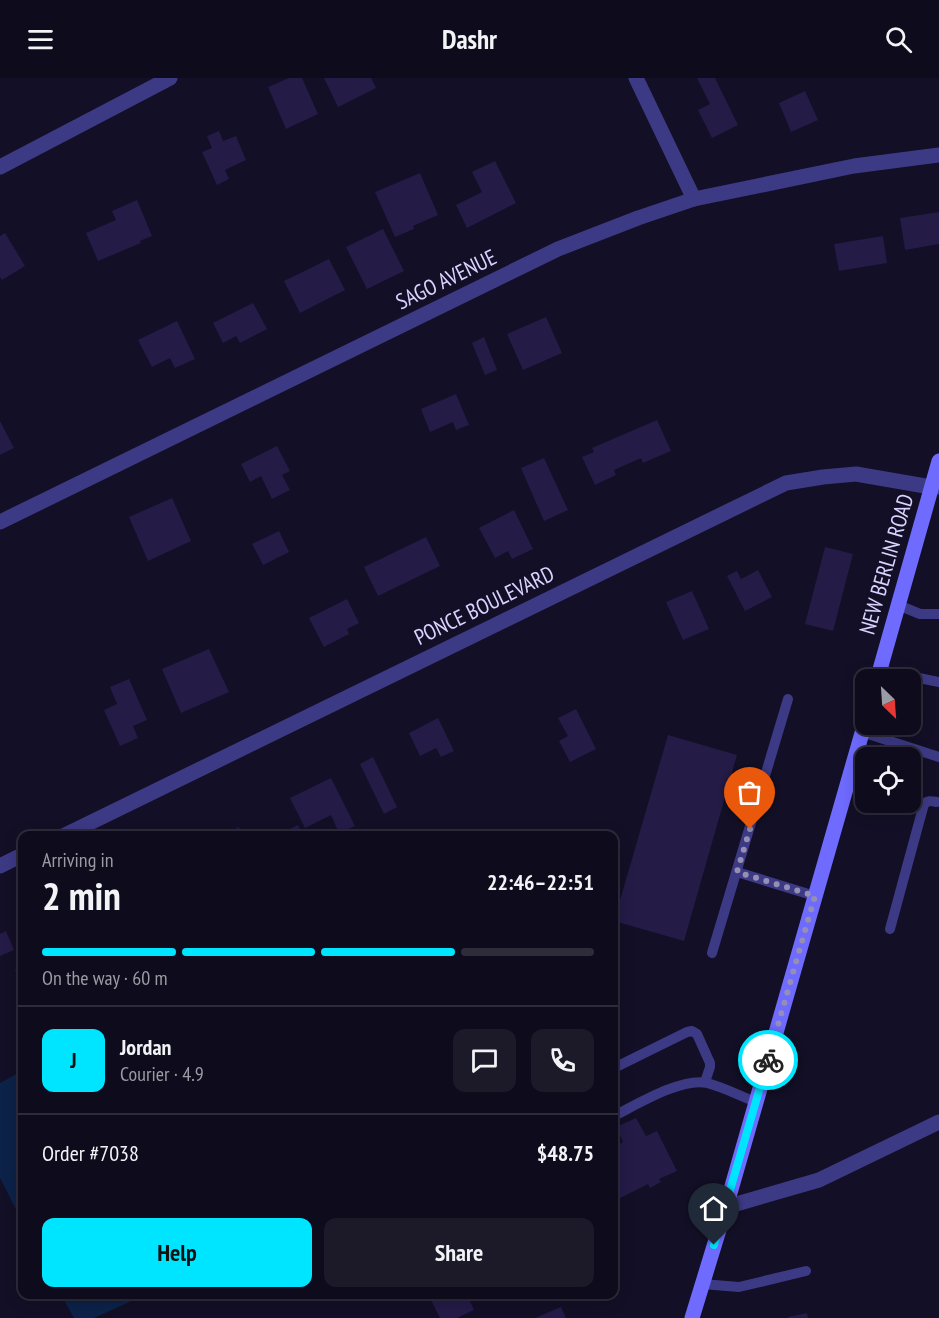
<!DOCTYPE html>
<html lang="en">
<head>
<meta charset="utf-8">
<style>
  body { margin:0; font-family:"PT Sans Narrow",sans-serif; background:#1c1929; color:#f1f3f6; height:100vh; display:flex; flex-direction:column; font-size:22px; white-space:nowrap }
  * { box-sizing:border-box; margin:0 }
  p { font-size:20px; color:#9b9ba3 }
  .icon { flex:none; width:33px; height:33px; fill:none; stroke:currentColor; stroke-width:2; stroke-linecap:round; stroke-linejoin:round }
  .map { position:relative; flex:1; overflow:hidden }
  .details { position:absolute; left:18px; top:753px; width:600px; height:468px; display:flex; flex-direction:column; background:#0e0b1c; border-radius:12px; box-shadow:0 3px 15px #0003,0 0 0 2px #2e2b3b }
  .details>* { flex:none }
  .needle { width:39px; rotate:155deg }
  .tools { position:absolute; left:855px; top:591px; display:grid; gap:12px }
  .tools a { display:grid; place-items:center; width:66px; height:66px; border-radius:12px; background:#0e0b1c; box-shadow:0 3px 15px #0003,0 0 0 2px #2e2b3b; font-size:30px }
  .pin { position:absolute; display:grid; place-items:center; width:51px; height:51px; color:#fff; margin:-62px -26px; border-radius:50% 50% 50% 0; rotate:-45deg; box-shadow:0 0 6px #0007 }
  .pin .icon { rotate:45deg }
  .courier { position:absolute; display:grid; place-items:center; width:60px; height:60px; margin:-30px; border:4px solid #00e5ff; border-radius:50%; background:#fff; color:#222; box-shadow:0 2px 8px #0007 }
  .head em { font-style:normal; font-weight:600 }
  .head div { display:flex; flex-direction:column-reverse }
  .head { display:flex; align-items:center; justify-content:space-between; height:102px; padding:0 24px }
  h1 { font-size:39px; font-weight:600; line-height:45px }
  .bar { display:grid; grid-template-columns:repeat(4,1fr); gap:9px 6px; align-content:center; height:72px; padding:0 24px }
  .bar i { height:8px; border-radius:4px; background:#2e2b3b }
  .bar .selected { background:#00e5ff }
  .bar p { grid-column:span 4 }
  .line { display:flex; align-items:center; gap:15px; padding:0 24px; border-top:2px solid #2e2b3b }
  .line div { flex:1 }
  .round { display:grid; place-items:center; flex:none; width:63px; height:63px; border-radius:12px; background:#1c1929 }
  .primary-button { display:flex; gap:12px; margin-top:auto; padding:12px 24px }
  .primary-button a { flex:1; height:69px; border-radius:12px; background:#00e5ff; color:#111; font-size:24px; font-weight:600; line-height:69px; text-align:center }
  .primary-button a+a { background:#1c1929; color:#f1f3f6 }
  header { display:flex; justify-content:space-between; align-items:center; height:78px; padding:0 24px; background:#0e0b1c; font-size:27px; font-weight:600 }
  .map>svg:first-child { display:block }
  .water { fill:#0c2248 }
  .building { fill:#241b47 }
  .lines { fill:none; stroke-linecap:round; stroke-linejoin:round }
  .lane { stroke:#3d3a85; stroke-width:10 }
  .street { stroke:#3d3a85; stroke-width:15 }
  .secondary { stroke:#6f6bff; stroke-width:15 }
  .done { stroke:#948fb3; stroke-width:6; stroke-dasharray:0 10.8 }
  .route { stroke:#00e5ff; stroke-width:8 }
  .labels { text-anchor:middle; stroke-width:6; stroke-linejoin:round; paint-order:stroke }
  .street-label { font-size:22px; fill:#d9d4ff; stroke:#130f26 }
</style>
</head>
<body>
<header><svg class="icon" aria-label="menu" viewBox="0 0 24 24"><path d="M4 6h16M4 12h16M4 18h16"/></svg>Dashr<svg class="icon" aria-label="search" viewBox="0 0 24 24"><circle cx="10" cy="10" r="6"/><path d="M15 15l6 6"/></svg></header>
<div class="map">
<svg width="939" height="1240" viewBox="0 0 939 1240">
  <rect width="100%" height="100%" fill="#130f26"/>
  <!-- water -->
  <g class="water">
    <path d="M22,993V1143L0,1100V1005Z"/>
    <path d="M61,1217H145L94,1240H74Z"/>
  </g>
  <!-- building -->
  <g class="building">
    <path d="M289,0H302L318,36L286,51L268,9Z"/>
    <path d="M324,0H371L376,10L338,29Z"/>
    <path d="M697,0H715L738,47L712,60L698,32L710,26Z"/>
    <path d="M805,13L818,42L791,54L779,25Z"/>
    <path d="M219,53L223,63L236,58L246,82L225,92L229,101L217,107L202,74L212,70L207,58Z"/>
    <path d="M495,83L516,125L467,150L456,127L482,114L472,94Z"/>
    <path d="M420,95L438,137L413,148L414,151L395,159L375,114Z"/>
    <path d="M137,122L152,158L140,163L141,165L98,183L86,155L116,142L112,133Z"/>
    <path d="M939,134V166L905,172L900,140Z"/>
    <path d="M383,151L404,193L367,211L346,169Z"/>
    <path d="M5,155L25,188L2,202L0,199V158Z"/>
    <path d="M883,158L887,185L839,193L834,166Z"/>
    <path d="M329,181L345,212L300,235L284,203Z"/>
    <path d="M253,225L267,251L240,265L236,258L223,265L213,245Z"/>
    <path d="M546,239L562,275L523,292L507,256Z"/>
    <path d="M177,243L195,281L175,290L170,280L152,289L138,262Z"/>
    <path d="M484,259L497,292L485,297L472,265Z"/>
    <path d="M456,316L469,347L456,352L453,344L430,354L421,331Z"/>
    <path d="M657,342L671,373L643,385L641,380L614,392L616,397L595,407L582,379L594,374L592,370Z"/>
    <path d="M0,343L14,370L0,377Z"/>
    <path d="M277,368L290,393L282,397L290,412L272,421L261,398L250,404L241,386Z"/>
    <path d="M544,380L568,432L544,443L521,390Z"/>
    <path d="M172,420L191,463L148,483L129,439Z"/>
    <path d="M514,432L533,471L512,481L508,473L495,480L479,450Z"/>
    <path d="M279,453L289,474L263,487L252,466Z"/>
    <path d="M426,459L440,488L378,518L364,489Z"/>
    <path d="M825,469L853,476L833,553L805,546Z"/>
    <path d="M758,492L772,519L745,533L727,498L737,493L741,501Z"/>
    <path d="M692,513L709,551L683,562L666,524Z"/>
    <path d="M347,521L359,545L347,551L349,556L324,569L309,540Z"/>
    <path d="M209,571L229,614L181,635L162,591Z"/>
    <path d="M129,601L147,642L133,648L138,660L120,668L104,632L117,626L110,609Z"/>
    <path d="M576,631L596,671L570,684L559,663L568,658L558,640Z"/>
    <path d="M438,640L454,673L441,679L436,670L420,678L409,655Z"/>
    <path d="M668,657L737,677L684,863L614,843Z"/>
    <path d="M373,679L397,729L384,736L360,686Z"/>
    <path d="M331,700L355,748L339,755L331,737L305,750L290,720Z"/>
    <path d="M298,747L303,758H276Z"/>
    <path d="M239,749L243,758H221Z"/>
    <path d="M6,853L14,872L0,878V856Z"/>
    <path d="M22,888V908L15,892Z"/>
    <path d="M636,1040L646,1058L657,1053L677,1093L659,1101L661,1104L650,1110L648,1106L614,1123V1069L623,1064L616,1049Z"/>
    <path d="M428,1216H467L474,1232L457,1240H440Z"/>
    <path d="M561,1229L566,1240H535Z"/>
    <path d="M807,1235L808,1240H788V1239Z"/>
  </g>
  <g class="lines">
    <!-- lane -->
    <g class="lane">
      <path d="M898,527L920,536H939"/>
      <path d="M880,592L939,604"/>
      <path d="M862,654L939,679"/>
      <path d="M737,794L815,818"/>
      <path d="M890,851L924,726C928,722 931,723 937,724"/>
      <path d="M712,875L788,621"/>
      <path d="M614,990L687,954L692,953L697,956L710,985V989L705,1004"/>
      <path d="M614,1038C636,1027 682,999 707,1005C723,1009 740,1018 756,1024"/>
      <path d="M702,1206L739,1209L806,1193"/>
    </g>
    <!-- street -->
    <g class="street">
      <path d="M636,0L694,121"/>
      <path d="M0,89L170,0"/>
      <path d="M0,444L558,171L638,140L694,121L854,88L939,77"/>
      <path d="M63,758L786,405L823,399L856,396L931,409H939"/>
      <path d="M0,788L22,777"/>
      <path d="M726,1129L819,1102L939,1044"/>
    </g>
    <!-- secondary -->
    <g class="secondary">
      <path d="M877,602L939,383"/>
      <path d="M692,1240L726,1129L866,641"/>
    </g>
  </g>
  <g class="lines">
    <!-- done -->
    <path class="done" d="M750,751L737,794L815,818L768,982"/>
    <!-- route -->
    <path class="route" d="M714,1167L768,982"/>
  </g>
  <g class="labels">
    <!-- street labels -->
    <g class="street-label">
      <text transform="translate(446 201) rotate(-26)" y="8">SAGO AVENUE</text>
      <text transform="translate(886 486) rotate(-74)" y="8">NEW BERLIN ROAD</text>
      <text transform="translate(484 527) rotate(-26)" y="8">PONCE BOULEVARD</text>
    </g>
  </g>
</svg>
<div class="tools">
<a><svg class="needle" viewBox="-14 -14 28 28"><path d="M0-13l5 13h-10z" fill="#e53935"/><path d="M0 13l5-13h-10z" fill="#9b9ba3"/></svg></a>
<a><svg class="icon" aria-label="locate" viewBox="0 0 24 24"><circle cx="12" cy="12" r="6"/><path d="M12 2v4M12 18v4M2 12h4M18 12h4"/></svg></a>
</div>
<div class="pin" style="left:750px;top:751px;background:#ea580c"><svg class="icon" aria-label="bag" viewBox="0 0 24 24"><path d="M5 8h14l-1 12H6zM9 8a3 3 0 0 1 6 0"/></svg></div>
<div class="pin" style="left:714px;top:1167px;background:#1f2937"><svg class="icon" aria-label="home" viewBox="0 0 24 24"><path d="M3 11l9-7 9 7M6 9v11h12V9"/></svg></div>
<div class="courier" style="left:768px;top:982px"><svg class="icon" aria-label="bike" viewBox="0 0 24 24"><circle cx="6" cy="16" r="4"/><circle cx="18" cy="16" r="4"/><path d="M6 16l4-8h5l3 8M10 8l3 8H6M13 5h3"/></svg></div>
<section class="details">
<div class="head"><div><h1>2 min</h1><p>Arriving in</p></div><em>22:46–22:51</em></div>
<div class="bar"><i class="selected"></i><i class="selected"></i><i class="selected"></i><i></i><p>On the way · 60 m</p></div>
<div class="line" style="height:108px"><b class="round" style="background:#00e5ff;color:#111">J</b><div><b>Jordan</b><p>Courier · 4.9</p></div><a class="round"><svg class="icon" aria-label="chat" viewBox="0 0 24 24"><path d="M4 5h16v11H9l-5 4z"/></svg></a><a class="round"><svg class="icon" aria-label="phone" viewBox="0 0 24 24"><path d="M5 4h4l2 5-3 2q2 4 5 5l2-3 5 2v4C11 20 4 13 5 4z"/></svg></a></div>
<div class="line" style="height:78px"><div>Order #7038</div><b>$48.75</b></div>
<div class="primary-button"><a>Help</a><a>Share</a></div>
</section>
</div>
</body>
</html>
